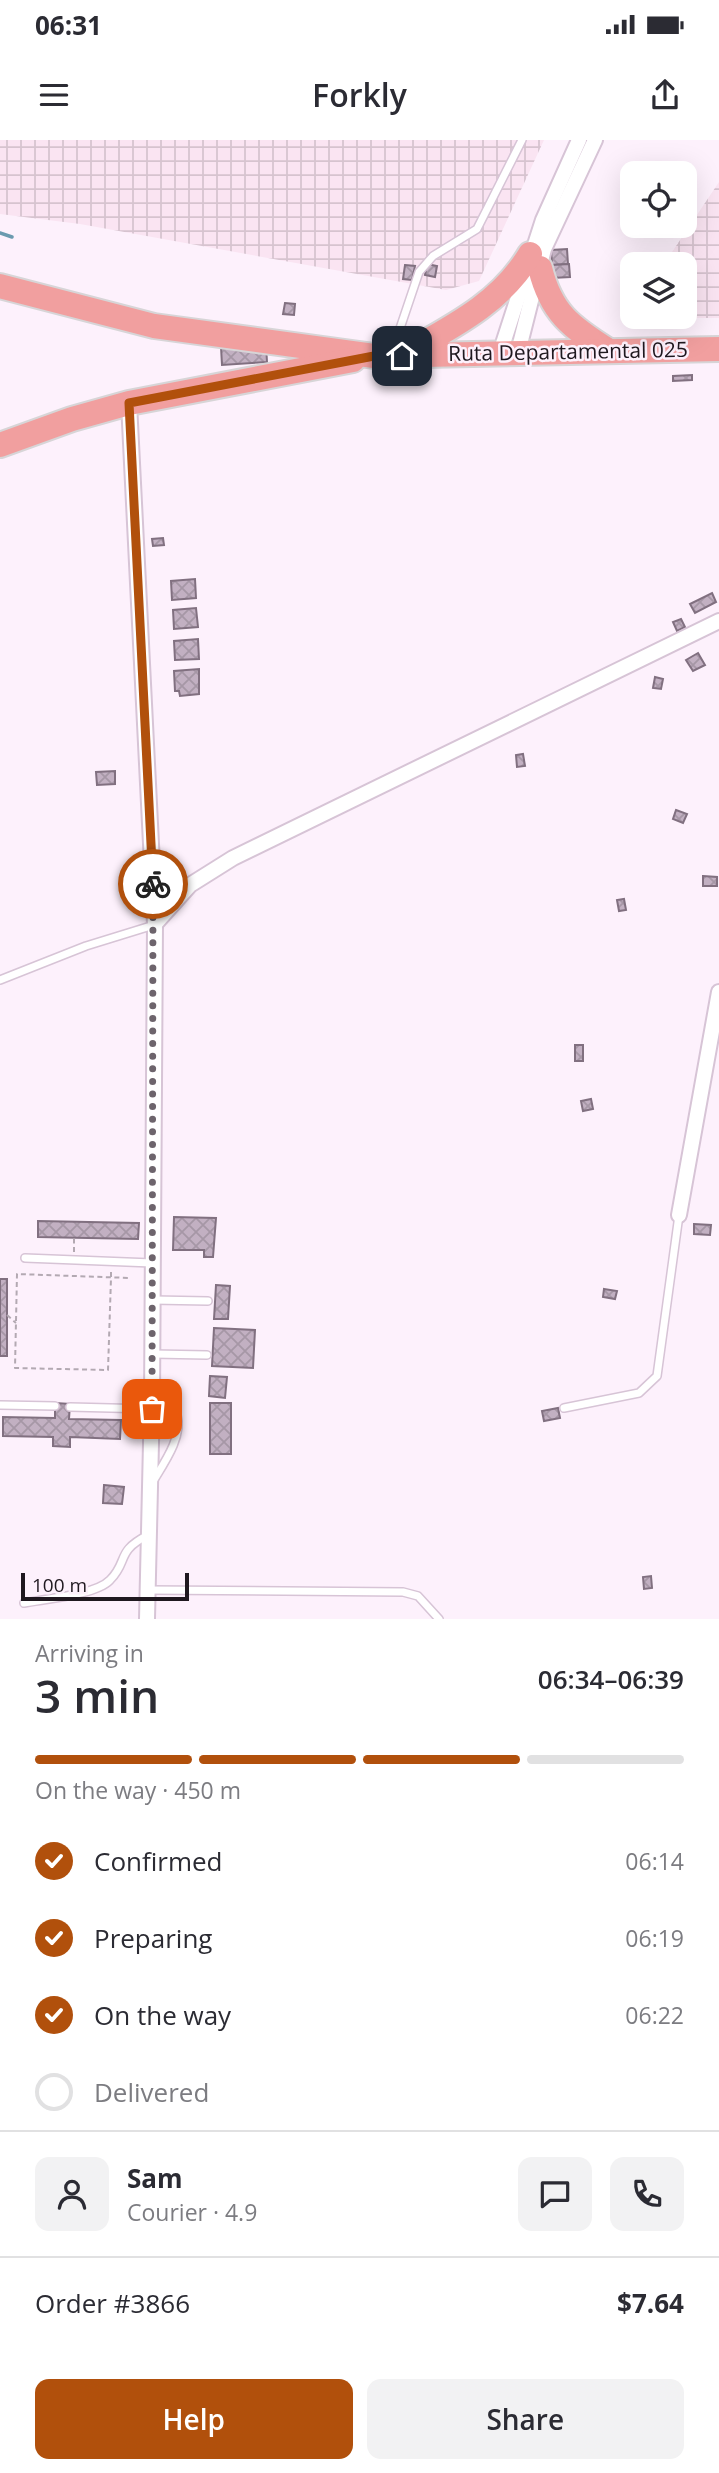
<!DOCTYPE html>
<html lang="en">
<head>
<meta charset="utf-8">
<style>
  body { margin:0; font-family:"Open Sans",sans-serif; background:#f2f2f3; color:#2b2b33; height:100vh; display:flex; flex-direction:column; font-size:26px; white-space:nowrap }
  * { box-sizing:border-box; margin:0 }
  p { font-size:23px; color:#7c7c81 }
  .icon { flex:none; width:38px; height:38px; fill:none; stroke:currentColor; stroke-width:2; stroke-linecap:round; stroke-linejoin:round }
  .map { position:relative; height:1479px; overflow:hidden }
  .panel { display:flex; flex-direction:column; background:#fff; flex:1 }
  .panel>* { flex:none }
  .fabs { position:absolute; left:620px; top:21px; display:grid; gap:14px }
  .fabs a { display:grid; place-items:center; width:77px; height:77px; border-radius:14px; background:#fff; box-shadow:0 7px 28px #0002; font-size:35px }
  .scale { position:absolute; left:21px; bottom:18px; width:168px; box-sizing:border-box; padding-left:7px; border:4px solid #1f181f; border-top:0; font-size:19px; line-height:24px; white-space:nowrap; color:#1f181f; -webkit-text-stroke:5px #fdf1fc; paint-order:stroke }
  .pin { position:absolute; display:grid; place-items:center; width:60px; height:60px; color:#fff; margin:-30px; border-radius:14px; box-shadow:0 4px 10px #0006 }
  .courier { position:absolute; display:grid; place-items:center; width:70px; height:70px; margin:-35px; border:5px solid #b1500c; border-radius:50%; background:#fff; color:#222; box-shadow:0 2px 9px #0007 }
  .head em { font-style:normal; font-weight:600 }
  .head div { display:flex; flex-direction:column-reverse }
  .head { display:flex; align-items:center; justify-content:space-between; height:119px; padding:0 35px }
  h1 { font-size:46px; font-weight:600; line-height:52px }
  .bar { display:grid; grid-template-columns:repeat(4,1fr); gap:10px 7px; align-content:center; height:84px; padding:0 35px }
  .bar i { height:9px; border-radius:5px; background:#e1e1e2 }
  .bar .on { background:#b1500c }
  .bar p { grid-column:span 4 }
  .line { display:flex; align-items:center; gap:18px; padding:0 35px; border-top:2px solid #e1e1e2 }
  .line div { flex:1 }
  .round { display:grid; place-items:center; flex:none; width:74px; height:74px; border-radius:14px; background:#f2f2f3 }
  ol { padding:0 35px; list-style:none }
  li { display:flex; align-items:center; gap:21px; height:77px }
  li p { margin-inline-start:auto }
  li .icon { padding:7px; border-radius:50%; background:#b1500c; color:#fff; stroke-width:4 }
  li:last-child { color:#7c7c81 }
  li i { width:38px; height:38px; border:4px solid #e1e1e2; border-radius:50% }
  .action { display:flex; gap:14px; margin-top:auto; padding:14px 35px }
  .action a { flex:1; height:80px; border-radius:14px; background:#b1500c; color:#fff; font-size:28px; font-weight:600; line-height:80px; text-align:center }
  .action a+a { background:#f2f2f3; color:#2b2b33 }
  .status { display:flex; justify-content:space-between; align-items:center; height:49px; padding:0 35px; background:#fff; direction:ltr }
  .status svg { height:19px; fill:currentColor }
  header { display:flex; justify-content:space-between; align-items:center; height:91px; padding:0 35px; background:#fff; font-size:32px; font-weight:600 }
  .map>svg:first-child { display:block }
  .industrial { fill:url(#industrial-grid) }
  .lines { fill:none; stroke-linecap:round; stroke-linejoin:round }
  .stream { stroke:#6b9aaf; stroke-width:3.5 }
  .building { fill:url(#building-cross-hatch); stroke:#817080; stroke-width:2 }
  .lane-casing { stroke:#d7c4d6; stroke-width:10 }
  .street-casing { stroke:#d7c4d6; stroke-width:18 }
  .highway-casing { stroke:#d7d5d7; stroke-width:28 }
  .path { stroke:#b3a9b2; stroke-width:2; stroke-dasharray:5 3.5; stroke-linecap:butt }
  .lane { stroke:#fff; stroke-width:7 }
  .street { stroke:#fff; stroke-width:14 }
  .highway { stroke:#f19f9f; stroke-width:24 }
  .done { stroke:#6d646c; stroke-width:7; stroke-dasharray:0 12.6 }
  .route { stroke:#b1500c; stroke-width:9 }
  .labels { text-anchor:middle; stroke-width:5; stroke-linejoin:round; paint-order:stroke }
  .street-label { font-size:21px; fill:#1f181f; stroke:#fdf1fc }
</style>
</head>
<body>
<div class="status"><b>06:31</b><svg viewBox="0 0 49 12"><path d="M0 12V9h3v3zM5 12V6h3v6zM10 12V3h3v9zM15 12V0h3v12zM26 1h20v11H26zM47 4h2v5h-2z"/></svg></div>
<header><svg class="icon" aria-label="menu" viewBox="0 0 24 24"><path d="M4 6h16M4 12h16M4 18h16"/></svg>Forkly<svg class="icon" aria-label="share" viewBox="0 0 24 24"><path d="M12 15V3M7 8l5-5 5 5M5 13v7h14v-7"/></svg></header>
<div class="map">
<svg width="719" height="1479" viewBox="0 0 719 1479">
  <defs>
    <pattern id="industrial-grid" width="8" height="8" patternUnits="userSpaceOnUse" patternTransform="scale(1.75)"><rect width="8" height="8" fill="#fae4f2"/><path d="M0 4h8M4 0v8" fill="none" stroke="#d6c3cf"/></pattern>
    <pattern id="building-cross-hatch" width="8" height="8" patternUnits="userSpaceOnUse" patternTransform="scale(1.75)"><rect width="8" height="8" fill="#c2b0c2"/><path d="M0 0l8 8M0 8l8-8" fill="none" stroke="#a697a6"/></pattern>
  </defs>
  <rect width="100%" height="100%" fill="#fdf1fc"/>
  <!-- industrial -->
  <g class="industrial">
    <path d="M0,0H544L479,141L446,150L80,84L0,74Z"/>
    <path d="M719,42V178H669L684,177V124H664Z"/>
  </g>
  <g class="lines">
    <!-- stream -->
    <path class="stream" d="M0,93L12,97"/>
  </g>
  <!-- building -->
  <g class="building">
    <path d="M567,109L568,124L552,125L551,110Z"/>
    <path d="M427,124L437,126L435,137L425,135Z"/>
    <path d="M569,124L570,137L552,138V125Z"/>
    <path d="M405,125L415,126L412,140L403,139Z"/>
    <path d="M285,163L295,164L294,175L283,174Z"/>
    <path d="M266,204L267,222L222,225L221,207Z"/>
    <path d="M692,235V240L673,241V236Z"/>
    <path d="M163,398L164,405L153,406L152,399Z"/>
    <path d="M195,439L196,458L172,460L171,441Z"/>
    <path d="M712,453L716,462L695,473L690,464Z"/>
    <path d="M196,468L198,487L174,489L173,470Z"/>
    <path d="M681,479L685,487L677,491L673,482Z"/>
    <path d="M198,499L199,519L175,520L174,501Z"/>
    <path d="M698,513L705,525L693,531L686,520Z"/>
    <path d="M199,529V554L180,556L179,551H175L174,531Z"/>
    <path d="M655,537L663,539L661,549L653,548Z"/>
    <path d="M523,614L525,626L517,627L516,615Z"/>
    <path d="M115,631V644L97,645L96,632Z"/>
    <path d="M676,670L687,674L683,683L673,679Z"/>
    <path d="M703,736L717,737V746H703Z"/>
    <path d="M624,759L626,770L619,771L617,760Z"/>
    <rect x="575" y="905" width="8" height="16"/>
    <path d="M591,959L593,969L583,971L581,961Z"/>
    <path d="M174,1077L216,1078L213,1117H204V1110H173Z"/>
    <path d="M38,1081L139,1083L138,1099L38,1097Z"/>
    <path d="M694,1084L711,1085L710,1095L694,1094Z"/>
    <rect x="0" y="1139" width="7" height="77"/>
    <path d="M216,1145L230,1146L228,1179H214Z"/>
    <path d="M604,1149L617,1151L615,1159L603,1157Z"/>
    <path d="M214,1188L255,1190L253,1228L212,1226Z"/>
    <path d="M210,1236L227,1237L225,1258L209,1256Z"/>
    <path d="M55,1263L70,1264L69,1279L121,1280L120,1299L70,1297V1307L53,1306V1297L3,1296V1277L55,1278Z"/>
    <rect x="210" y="1263" width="21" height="51"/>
    <path d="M558,1268L560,1278L544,1281L542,1271Z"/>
    <path d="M104,1345L124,1347L122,1364L103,1363Z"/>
    <path d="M651,1436L652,1448L644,1449L643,1437Z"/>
  </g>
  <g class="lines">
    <!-- lane casing -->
    <g class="lane-casing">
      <g id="lane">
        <path d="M392,212L419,132L433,116L477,89L522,0"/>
        <path d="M0,840L86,806L154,785"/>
        <path d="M25,1118L152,1123"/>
        <path d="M153,1160L208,1161"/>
        <path d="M153,1214L207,1215"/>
        <path d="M0,1265L55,1266"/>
        <path d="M70,1267L151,1269"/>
        <path d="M564,1268L639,1253L657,1236L679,1075"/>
        <path d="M152,1343C164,1323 183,1297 177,1275L153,1260"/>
        <path d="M148,1450L403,1452L418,1456L439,1479"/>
        <path d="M24,1463C44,1459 96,1455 110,1440C129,1421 115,1412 148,1395"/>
      </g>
    </g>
    <!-- street casing -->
    <g class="street-casing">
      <g id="street">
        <path d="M518,212L544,109L595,0"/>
        <path d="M500,213L543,80L579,0"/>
        <path d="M129,263L155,784L152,1259L147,1479"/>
        <path d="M155,784L190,745L233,718L719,481"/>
        <path d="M679,1075L719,852"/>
      </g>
    </g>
    <!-- highway casing -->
    <g class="highway-casing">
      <g id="highway">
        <path d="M540,128C551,173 571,187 609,211"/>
        <path d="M0,146L154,186L374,216L719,209"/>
        <path d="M404,214C452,187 501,163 530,114"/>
        <path d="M0,305L72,279L129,263L353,220"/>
      </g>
    </g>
    <!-- path -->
    <g class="path">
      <path d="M74,1112V1098"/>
      <path d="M111,1132V1138L108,1230L15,1228L17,1134L130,1138"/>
      <path d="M7,1175L16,1183"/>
    </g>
    <!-- lane -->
    <use href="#lane" class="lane"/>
    <!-- street -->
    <use href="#street" class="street"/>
    <!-- highway -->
    <use href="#highway" class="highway"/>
  </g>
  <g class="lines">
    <!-- done -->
    <path class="done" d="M152,1269L153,744"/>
    <!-- route -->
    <path class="route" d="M153,744L129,263L374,216H402"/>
  </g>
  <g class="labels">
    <!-- street labels -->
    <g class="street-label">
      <text transform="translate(568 212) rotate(-1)" y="7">Ruta Departamental 025</text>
    </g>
  </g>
</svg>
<div class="fabs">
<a><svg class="icon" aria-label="locate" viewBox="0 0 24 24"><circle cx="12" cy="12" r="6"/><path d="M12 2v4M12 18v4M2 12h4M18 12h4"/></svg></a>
<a><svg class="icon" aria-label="layers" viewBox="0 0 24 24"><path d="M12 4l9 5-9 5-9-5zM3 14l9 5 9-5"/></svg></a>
</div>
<div class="scale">100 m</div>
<div class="pin" style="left:152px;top:1269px;background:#ea580c"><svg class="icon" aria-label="bag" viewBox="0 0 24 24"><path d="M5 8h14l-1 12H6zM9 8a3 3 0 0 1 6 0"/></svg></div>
<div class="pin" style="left:402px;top:216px;background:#1f2937"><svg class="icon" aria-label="home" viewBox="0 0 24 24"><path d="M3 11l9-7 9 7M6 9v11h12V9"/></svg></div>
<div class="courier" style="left:153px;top:744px"><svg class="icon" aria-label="bike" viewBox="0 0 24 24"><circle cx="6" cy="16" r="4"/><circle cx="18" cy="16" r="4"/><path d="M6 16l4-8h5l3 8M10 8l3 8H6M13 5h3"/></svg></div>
</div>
<section class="panel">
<div class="head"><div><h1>3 min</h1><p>Arriving in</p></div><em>06:34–06:39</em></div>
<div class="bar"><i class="on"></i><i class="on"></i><i class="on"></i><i></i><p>On the way · 450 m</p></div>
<ol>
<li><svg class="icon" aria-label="check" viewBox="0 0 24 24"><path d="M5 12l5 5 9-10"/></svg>Confirmed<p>06:14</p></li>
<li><svg class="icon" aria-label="check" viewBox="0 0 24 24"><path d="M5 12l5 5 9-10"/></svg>Preparing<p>06:19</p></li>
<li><svg class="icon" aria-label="check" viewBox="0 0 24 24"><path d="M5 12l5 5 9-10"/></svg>On the way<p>06:22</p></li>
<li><i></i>Delivered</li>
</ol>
<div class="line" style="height:126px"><a class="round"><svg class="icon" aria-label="person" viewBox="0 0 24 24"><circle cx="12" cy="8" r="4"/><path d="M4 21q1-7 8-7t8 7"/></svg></a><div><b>Sam</b><p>Courier · 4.9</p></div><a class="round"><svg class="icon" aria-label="chat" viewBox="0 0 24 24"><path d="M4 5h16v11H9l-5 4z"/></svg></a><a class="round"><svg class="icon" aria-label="phone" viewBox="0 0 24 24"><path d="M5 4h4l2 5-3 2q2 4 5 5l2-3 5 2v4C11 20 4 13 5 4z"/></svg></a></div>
<div class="line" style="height:91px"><div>Order #3866</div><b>$7.64</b></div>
<div class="action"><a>Help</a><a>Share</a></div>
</section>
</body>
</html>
